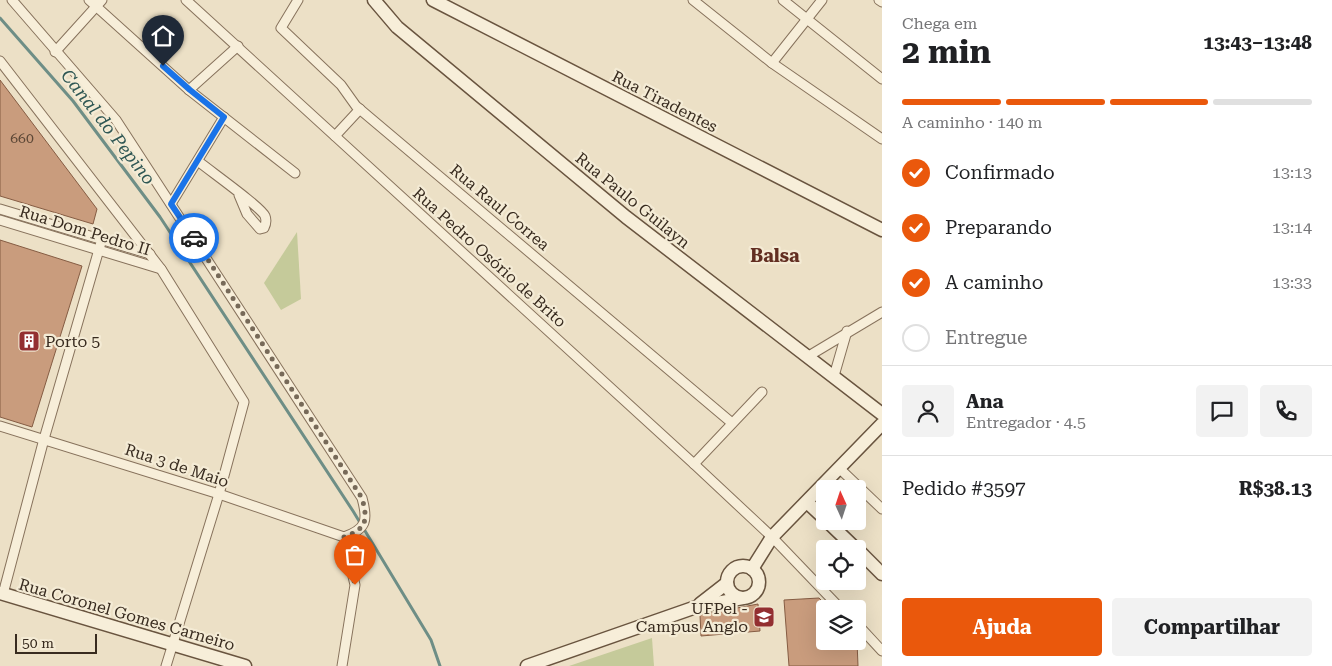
<!DOCTYPE html>
<html lang="pt">
<head>
<meta charset="utf-8">
<style>
  body { margin:0; font-family:"Roboto Serif",serif; background:#f2f2f2; color:#202124; height:100vh; display:flex; flex-direction:column; font-size:19px; white-space:nowrap }
  * { box-sizing:border-box; margin:0 }
  p { font-size:16px; color:#757577 }
  .icon { flex:none; width:28px; height:28px; fill:none; stroke:currentColor; stroke-width:2; stroke-linecap:round; stroke-linejoin:round }
  .map { position:relative; flex:1; overflow:hidden }
  .details { display:flex; flex-direction:column; background:#fff; width:450px }
  .details>* { flex:none }
  .needle { width:32px; rotate:357deg }
  .buttons { position:absolute; left:816px; top:480px; display:grid; gap:10px }
  .buttons a { display:grid; place-items:center; width:50px; height:50px; border-radius:5px; background:#fff; box-shadow:0 5px 20px #0002; font-size:25px }
  .scale { position:absolute; left:15px; bottom:12px; width:82px; box-sizing:border-box; padding-left:5px; border:2px solid #382b1f; border-top:0; font-size:14px; line-height:18px; white-space:nowrap; color:#382b1f; -webkit-text-stroke:4px #f4ebd5; paint-order:stroke }
  .pin { position:absolute; display:grid; place-items:center; width:42px; height:42px; color:#fff; margin:-51px -21px; border-radius:50% 50% 50% 0; rotate:-45deg; box-shadow:0 0 5px #0007 }
  .pin .icon { rotate:45deg }
  .courier { position:absolute; display:grid; place-items:center; width:50px; height:50px; margin:-25px; border:4px solid #1a73e8; border-radius:50%; background:#fff; color:#222; box-shadow:0 1px 6px #0007 }
  .overview em { font-style:normal; font-weight:700 }
  .overview div { display:flex; flex-direction:column-reverse }
  .overview { display:flex; align-items:center; justify-content:space-between; height:85px; padding:0 20px }
  h1 { font-size:32px; font-weight:700; line-height:38px }
  .bar { display:grid; grid-template-columns:repeat(4,1fr); gap:8px 5px; align-content:center; height:60px; padding:0 20px }
  .bar i { height:6px; border-radius:4px; background:#e0e0e0 }
  .bar .current { background:#ea580c }
  .bar p { grid-column:span 4 }
  .line { display:flex; align-items:center; gap:12px; padding:0 20px; border-top:1px solid #e0e0e0 }
  .line div { flex:1 }
  .round { display:grid; place-items:center; flex:none; width:52px; height:52px; border-radius:5px; background:#f2f2f2 }
  ol { padding:0 20px; list-style:none }
  li { display:flex; align-items:center; gap:15px; height:55px }
  li p { margin-inline-start:auto }
  li .icon { padding:5px; border-radius:50%; background:#ea580c; color:#fff; stroke-width:4 }
  li:last-child { color:#757577 }
  li i { width:28px; height:28px; border:2px solid #e0e0e0; border-radius:50% }
  .action { display:flex; gap:10px; margin-top:auto; padding:10px 20px }
  .action a { flex:1; height:58px; border-radius:5px; background:#ea580c; color:#fff; font-size:20px; font-weight:700; line-height:58px; text-align:center }
  .action a+a { background:#f2f2f2; color:#202124 }
  main { display:flex; flex:1; min-height:0 }
  .map>svg:first-child { display:block }
  .green { fill:#c5ca9a }
  .lines { fill:none; stroke-linecap:round; stroke-linejoin:round }
  .stream { stroke:#6e8e86; stroke-width:3 }
  .building { fill:#c99c7d; stroke:#855c43 }
  .street-casing { stroke:#87725c; stroke-width:11 }
  .secondary-casing { stroke:#69543f; stroke-width:15 }
  .street { stroke:#f7eed9; stroke-width:9 }
  .secondary { stroke:#f7eed9; stroke-width:12 }
  .done { stroke:#776a59; stroke-width:5; stroke-dasharray:0 9 }
  .route { stroke:#1a73e8; stroke-width:6 }
  .labels { text-anchor:middle; stroke-width:4.5; stroke-linejoin:round; paint-order:stroke }
  .number-label { font-size:14px; fill:#5c4736 }
  .street-label { font-size:16px; fill:#382b1f; stroke:#f4ebd5 }
  .poi-label { font-size:16px; fill:#382b1f; stroke:#f4ebd5; text-anchor:start }
  .water-label { font-size:18px; font-style:italic; fill:#2f5754; stroke:#f4ebd5 }
  .neighbourhood-label { font-size:18px; font-weight:bold; fill:#622e21; stroke:#f4ebd5 }
</style>
</head>
<body>
<main>
<div class="map">
<svg width="882" height="666" viewBox="0 0 882 666">
  <rect width="100%" height="100%" fill="#ece0c6"/>
  <!-- green -->
  <g class="green">
    <path d="M297,232L301,299L281,310L264,283Z"/>
    <path d="M652,638L654,666H569Z"/>
  </g>
  <g class="lines">
    <!-- stream -->
    <path class="stream" d="M0,18L73,101L160,217L353,511L431,640L440,666"/>
  </g>
  <!-- building -->
  <g class="building">
    <path d="M0,80L97,209L93,224L0,196Z"/>
    <path d="M0,240L82,266L32,427L0,417Z"/>
    <path d="M819,598L825,604V641H857L858,666H789L784,600Z"/>
    <path d="M758,604L760,631L701,636L700,615Z"/>
  </g>
  <g class="lines">
    <!-- street casing -->
    <g class="street-casing">
      <g id="street">
        <path d="M12,0L116,120L362,498C368,520 367,529 344,537"/>
        <path d="M89,0L189,90L295,173"/>
        <path d="M186,0L694,464L772,537L841,609"/>
        <path d="M298,0L281,28L341,85L356,106L732,423"/>
        <path d="M693,0L772,63L882,139"/>
        <path d="M783,0L882,79"/>
        <path d="M879,0L882,2"/>
        <path d="M55,52L102,0"/>
        <path d="M0,61L161,269L244,402L219,494L166,666"/>
        <path d="M772,63L822,0"/>
        <path d="M189,90L238,46"/>
        <path d="M335,136L360,109"/>
        <path d="M198,161C210,171 261,207 265,216C267,221 266,224 264,228L260,229L247,214L239,195"/>
        <path d="M171,204L224,117"/>
        <path d="M0,209L150,254"/>
        <path d="M0,220L161,269"/>
        <path d="M807,357L882,312"/>
        <path d="M834,376L847,331"/>
        <path d="M0,426L219,494L344,537"/>
        <path d="M694,464L762,392"/>
        <path d="M839,468L882,509"/>
        <path d="M3,594L44,439L102,239"/>
        <path d="M858,625L882,651"/>
        <path d="M342,666L355,585L344,537"/>
      </g>
    </g>
    <!-- secondary casing -->
    <g class="secondary-casing">
      <g id="secondary">
        <path d="M374,0L397,27L626,217L882,414"/>
        <path d="M433,0L882,230"/>
        <path d="M808,503L825,519"/>
        <path d="M827,521L856,549"/>
        <path d="M858,550L882,574"/>
        <circle cx="743" cy="582" r="16"/>
        <path d="M752,569L772,537L882,424"/>
        <path d="M0,593L245,666"/>
        <path d="M700,604L727,583"/>
        <path d="M527,666L696,607L743,598"/>
      </g>
    </g>
    <!-- street -->
    <use href="#street" class="street"/>
    <!-- secondary -->
    <use href="#secondary" class="secondary"/>
  </g>
  <g class="lines">
    <!-- done -->
    <path class="done" d="M194,238L362,498C368,520 367,529 344,537L355,585"/>
    <!-- route -->
    <path class="route" d="M163,66L190,90L224,117L171,204L194,238"/>
  </g>
  <!-- icons -->
  <defs>
    <g id="building-square" transform="scale(1.125)"><rect x="-9" y="-9" width="18" height="18" rx="4" fill="#932f31" stroke="#f4ebd5"/><path d="M-4-6H4V6H1V3H-1V6H-4ZM-2.5-4.3h1.7v1.8h-1.7ZM.8-4.3h1.7v1.8H.8ZM-2.5-1h1.7V.8h-1.7ZM.8-1h1.7V.8H.8Z" fill="#fff"/></g>
    <g id="university-square" transform="scale(1.125)"><rect x="-9" y="-9" width="18" height="18" rx="4" fill="#932f31" stroke="#f4ebd5"/><path d="M0-5L7-2L0 1L-7-2ZM-4 1L0 2.5L4 1V4Q0 6-4 4Z" fill="#fff"/></g>
  </defs>
  <g fill-rule="evenodd">
    <use href="#building-square" x="29" y="341"/>
    <use href="#university-square" x="764" y="617"/>
  </g>
  <g class="labels">
    <!-- number labels -->
    <g class="number-label">
      <text x="22" y="143">660</text>
    </g>
    <!-- street labels -->
    <g class="street-label">
      <text transform="translate(665 101) rotate(27)" y="6">Rua Tiradentes</text>
      <text transform="translate(633 200) rotate(39)" y="6">Rua Paulo Guilayn</text>
      <text transform="translate(500 207) rotate(40)" y="6">Rua Raul Correa</text>
      <text transform="translate(85 230) rotate(17)" y="6">Rua Dom Pedro II</text>
      <text transform="translate(490 257) rotate(42)" y="6">Rua Pedro Osório de Brito</text>
      <text transform="translate(177 465) rotate(18)" y="6">Rua 3 de Maio</text>
      <text transform="translate(127 614) rotate(16)" y="6">Rua Coronel Gomes Carneiro</text>
    </g>
    <!-- poi labels -->
    <g class="poi-label">
      <text x="45" y="347">Porto 5</text>
      <text x="748" y="614" text-anchor="end">UFPel -<tspan x="748" dy="18">Campus Anglo</tspan></text>
    </g>
    <!-- water labels -->
    <g class="water-label">
      <text transform="translate(108 127) rotate(52)" y="6">Canal do Pepino</text>
    </g>
    <!-- neighbourhood labels -->
    <g class="neighbourhood-label">
      <text x="775" y="262">Balsa</text>
    </g>
  </g>
</svg>
<div class="buttons">
<a><svg class="needle" viewBox="-14 -14 28 28"><path d="M0-13l5 13h-10z" fill="#e53935"/><path d="M0 13l5-13h-10z" fill="#757577"/></svg></a>
<a><svg class="icon" aria-label="locate" viewBox="0 0 24 24"><circle cx="12" cy="12" r="6"/><path d="M12 2v4M12 18v4M2 12h4M18 12h4"/></svg></a>
<a><svg class="icon" aria-label="layers" viewBox="0 0 24 24"><path d="M12 4l9 5-9 5-9-5zM3 14l9 5 9-5"/></svg></a>
</div>
<div class="scale">50 m</div>
<div class="pin" style="left:355px;top:585px;background:#ea580c"><svg class="icon" aria-label="bag" viewBox="0 0 24 24"><path d="M5 8h14l-1 12H6zM9 8a3 3 0 0 1 6 0"/></svg></div>
<div class="pin" style="left:163px;top:66px;background:#1f2937"><svg class="icon" aria-label="home" viewBox="0 0 24 24"><path d="M3 11l9-7 9 7M6 9v11h12V9"/></svg></div>
<div class="courier" style="left:194px;top:238px"><svg class="icon" aria-label="car" viewBox="0 0 24 24"><path d="M5 17H2v-5l4-1 3-4h7l3 4 3 1v5h-3M9 17h6M6 11h13"/><circle cx="7" cy="17" r="2"/><circle cx="17" cy="17" r="2"/></svg></div>
</div>
<section class="details">
<div class="overview"><div><h1>2 min</h1><p>Chega em</p></div><em>13:43–13:48</em></div>
<div class="bar"><i class="current"></i><i class="current"></i><i class="current"></i><i></i><p>A caminho · 140 m</p></div>
<ol>
<li><svg class="icon" aria-label="check" viewBox="0 0 24 24"><path d="M5 12l5 5 9-10"/></svg>Confirmado<p>13:13</p></li>
<li><svg class="icon" aria-label="check" viewBox="0 0 24 24"><path d="M5 12l5 5 9-10"/></svg>Preparando<p>13:14</p></li>
<li><svg class="icon" aria-label="check" viewBox="0 0 24 24"><path d="M5 12l5 5 9-10"/></svg>A caminho<p>13:33</p></li>
<li><i></i>Entregue</li>
</ol>
<div class="line" style="height:90px"><a class="round"><svg class="icon" aria-label="person" viewBox="0 0 24 24"><circle cx="12" cy="8" r="4"/><path d="M4 21q1-7 8-7t8 7"/></svg></a><div><b>Ana</b><p>Entregador · 4.5</p></div><a class="round"><svg class="icon" aria-label="chat" viewBox="0 0 24 24"><path d="M4 5h16v11H9l-5 4z"/></svg></a><a class="round"><svg class="icon" aria-label="phone" viewBox="0 0 24 24"><path d="M5 4h4l2 5-3 2q2 4 5 5l2-3 5 2v4C11 20 4 13 5 4z"/></svg></a></div>
<div class="line" style="height:65px"><div>Pedido #3597</div><b>R$38.13</b></div>
<div class="action"><a>Ajuda</a><a>Compartilhar</a></div>
</section>
</main>
</body>
</html>
